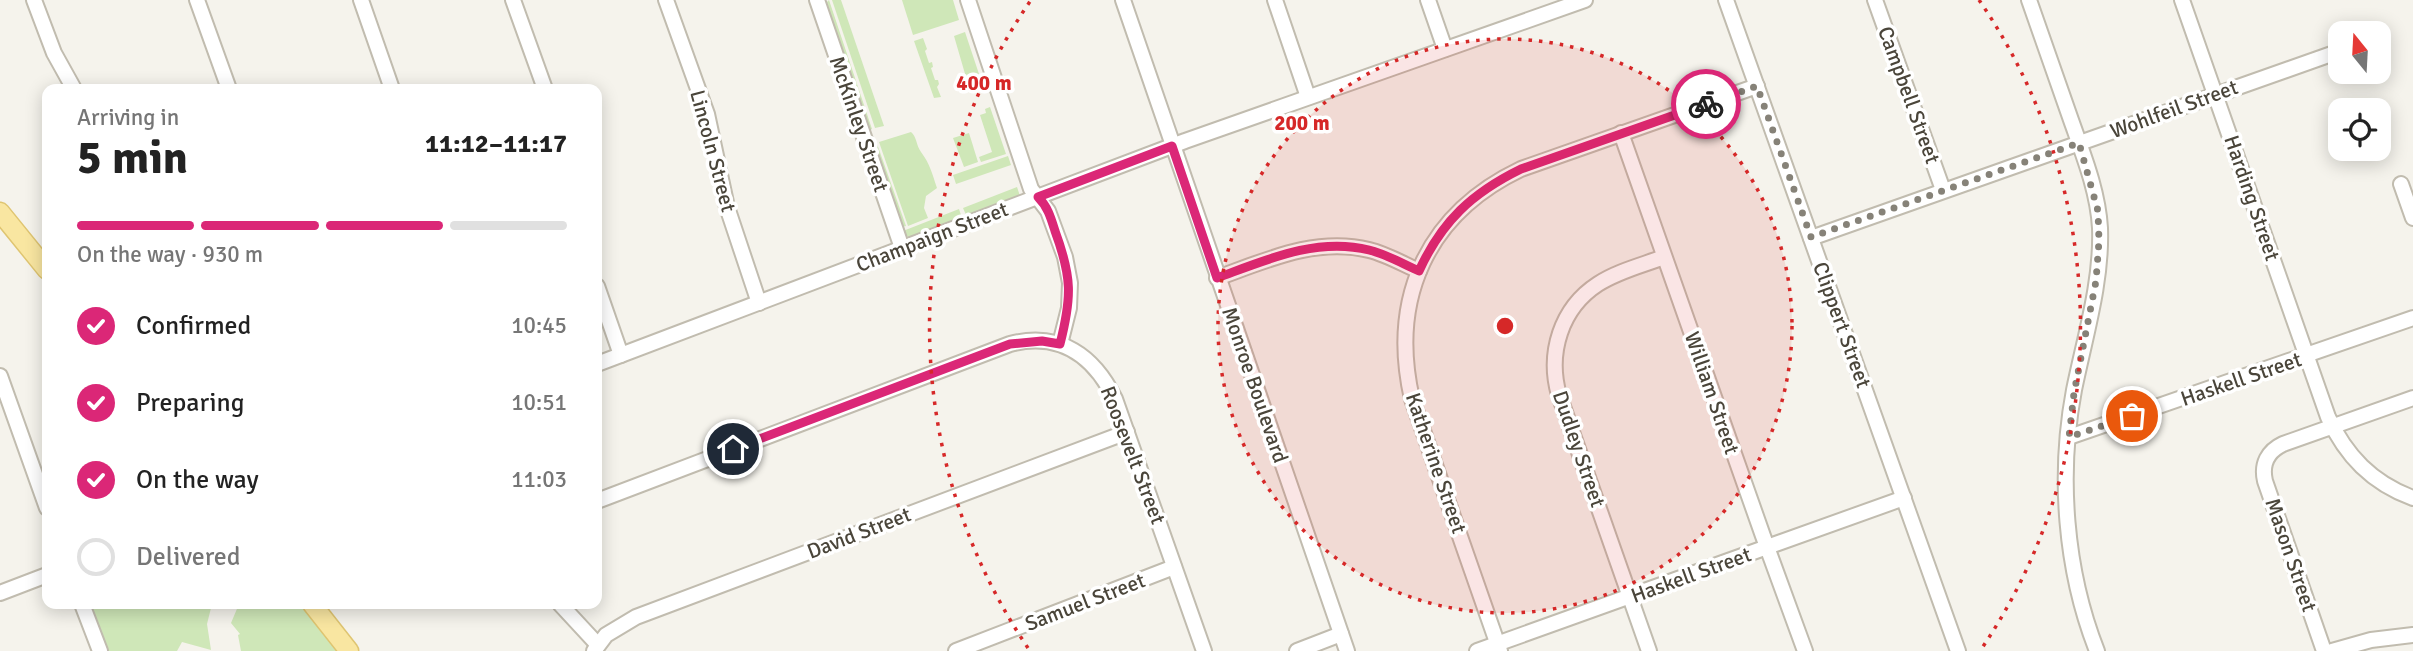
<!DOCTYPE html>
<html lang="en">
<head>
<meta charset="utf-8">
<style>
  body { margin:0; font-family:Signika,sans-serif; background:#f6f6f6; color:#222; height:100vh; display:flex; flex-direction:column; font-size:26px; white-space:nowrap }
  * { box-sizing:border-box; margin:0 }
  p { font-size:23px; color:#767676 }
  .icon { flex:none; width:38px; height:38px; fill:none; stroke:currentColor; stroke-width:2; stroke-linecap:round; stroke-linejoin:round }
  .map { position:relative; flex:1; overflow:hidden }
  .sheet { position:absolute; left:42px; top:84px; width:560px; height:525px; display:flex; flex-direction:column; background:#fff; border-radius:14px; box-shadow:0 4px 18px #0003 }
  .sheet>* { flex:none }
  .needle { width:46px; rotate:342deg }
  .tools { position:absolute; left:2328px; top:21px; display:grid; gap:14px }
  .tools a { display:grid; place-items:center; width:63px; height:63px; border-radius:14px; background:#fff; box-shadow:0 4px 18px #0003; font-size:35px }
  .pin { position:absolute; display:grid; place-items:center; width:60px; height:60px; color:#fff; margin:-30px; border:4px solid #fff; border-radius:50%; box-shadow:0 2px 7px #0007 }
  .courier { position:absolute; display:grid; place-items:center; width:70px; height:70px; margin:-35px; border:5px solid #db2777; border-radius:50%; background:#fff; color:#222; box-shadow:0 2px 9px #0007 }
  .headline em { font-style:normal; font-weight:800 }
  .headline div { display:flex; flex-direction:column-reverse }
  .headline { display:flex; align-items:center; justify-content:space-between; height:119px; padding:0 35px }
  h1 { font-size:46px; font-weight:800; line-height:52px }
  .bar { display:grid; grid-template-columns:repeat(4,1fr); gap:10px 7px; align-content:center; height:84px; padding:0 35px }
  .bar i { height:9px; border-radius:5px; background:#e0e0e0 }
  .bar .current { background:#db2777 }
  .bar p { grid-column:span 4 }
  ol { padding:0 35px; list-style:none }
  li { display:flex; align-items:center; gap:21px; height:77px }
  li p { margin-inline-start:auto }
  li .icon { padding:7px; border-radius:50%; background:#db2777; color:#fff; stroke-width:4 }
  li:last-child { color:#767676 }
  li i { width:38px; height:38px; border:4px solid #e0e0e0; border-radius:50% }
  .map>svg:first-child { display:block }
  .green { fill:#cfe7b8 }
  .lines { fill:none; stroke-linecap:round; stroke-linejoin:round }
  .minor-casing { stroke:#c1bcaf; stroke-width:18 }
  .major-casing { stroke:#dfc571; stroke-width:21 }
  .minor { stroke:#fff; stroke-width:14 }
  .major { stroke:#f9e6a1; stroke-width:18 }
  .done { stroke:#868278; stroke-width:7; stroke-dasharray:0 12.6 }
  .route { stroke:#db2777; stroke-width:9 }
  .ring { fill:none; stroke:#d62828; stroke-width:3.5; stroke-dasharray:3.5 7 }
  .labels { text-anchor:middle; stroke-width:7; stroke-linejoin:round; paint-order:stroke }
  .street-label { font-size:21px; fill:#4a453a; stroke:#fff }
  .centre { fill:#d62828; stroke:#fff; stroke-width:3.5 }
  .ring-label { font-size:21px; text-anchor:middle; font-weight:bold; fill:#d62828; stroke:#fff; stroke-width:7; stroke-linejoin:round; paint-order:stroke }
</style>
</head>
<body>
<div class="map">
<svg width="2413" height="651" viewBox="0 0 2413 651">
  <rect width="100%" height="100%" fill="#f5f3ec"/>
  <!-- green -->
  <g class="green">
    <path d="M829,0L872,129L870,130L825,4Z"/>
    <path d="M832,0H841L884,126L875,128Z"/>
    <path d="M902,0H953L959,20L913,35Z"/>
    <path d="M965,32L981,80L974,82L976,89L970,91L954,36Z"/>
    <path d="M923,38L927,49L925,51L929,63L932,62L933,67L931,68L935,80H938L939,84L937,87L941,97L934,98L914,41Z"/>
    <path d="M990,107L1006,154L981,162L979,157L992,152L980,115L986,113L985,109Z"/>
    <path d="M911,132C917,137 916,145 921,152C930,164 932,173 937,188L926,196L924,208L928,218L908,226L879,142Z"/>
    <path d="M969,133L978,162L964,167L953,138Z"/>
    <path d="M876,141L906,226L902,227L872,142Z"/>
    <path d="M1008,156L1011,165L956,184L953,175Z"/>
    <path d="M1017,187L1020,196L967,217L963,208Z"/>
    <path d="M959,209L962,218L909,238L903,231Z"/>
    <path d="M91,604H212L207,624L211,650L182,642L177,651H108Z"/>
    <path d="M239,604H301L338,651H241L238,635L240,634L231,623Z"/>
  </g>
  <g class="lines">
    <!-- minor casing -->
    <g class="minor-casing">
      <g id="minor">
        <path d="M34,0L54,53L74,89"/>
        <path d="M197,0L229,89"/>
        <path d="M361,0L392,89"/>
        <path d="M513,0L545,89"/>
        <path d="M666,0L707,114L727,207L759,303"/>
        <path d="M817,0L902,248"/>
        <path d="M968,0L1031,189L1048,211L1065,257L1070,283L1069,308L1060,344"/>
        <path d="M1123,0L1347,651"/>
        <path d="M1275,0L1308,97"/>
        <path d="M1428,0L1445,49"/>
        <path d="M1726,0L1958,651"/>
        <path d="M1875,0L1943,190"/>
        <path d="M2029,0C2043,40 2057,80 2071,120C2083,154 2098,191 2100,228C2102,282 2085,336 2074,390C2058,475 2065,570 2097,651"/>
        <path d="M2182,0L2328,417C2346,456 2372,483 2413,498"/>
        <path d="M1621,133L1763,536L1805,651"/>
        <path d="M2401,184L2413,218"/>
        <path d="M1811,238L2340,51"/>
        <path d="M1217,278C1267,260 1316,237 1369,250C1386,254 1403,264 1419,271"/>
        <path d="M597,286L621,355"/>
        <path d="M597,364L1185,141L1585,0"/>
        <path d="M0,376L47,508"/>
        <path d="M2069,437L2413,318"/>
        <path d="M597,501L1010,344C1060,331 1094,356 1115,399L1204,651"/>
        <path d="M0,593L47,575"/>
        <path d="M82,604L100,651"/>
        <path d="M560,604L598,645"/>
        <path d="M594,651L606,635L636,617L1127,432"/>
        <path d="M956,651L1174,567"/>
        <path d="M1297,651L1341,634"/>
        <path d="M1477,651L1904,498"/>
        <path d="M1500,651L1412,399C1389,298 1427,214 1521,169L1757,86"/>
        <path d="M1649,651L1559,395C1547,353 1561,308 1598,284C1618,271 1643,265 1664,257"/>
        <path d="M2324,651L2265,481C2261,464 2268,451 2283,444L2413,398"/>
        <path d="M2332,651L2371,640L2413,635"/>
      </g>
    </g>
    <!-- major casing -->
    <g class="major-casing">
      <g id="major">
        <path d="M0,212L47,270"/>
        <path d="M312,604L349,651"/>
      </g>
    </g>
    <!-- minor -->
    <use href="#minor" class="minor"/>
    <!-- major -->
    <use href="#major" class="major"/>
  </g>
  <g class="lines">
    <!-- done -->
    <path class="done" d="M1706,104L1757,86L1811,237L2079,143L2098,211L2099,241L2096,281L2074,393L2069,437L2132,416"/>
    <!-- route -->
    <path class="route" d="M733,449L1010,344L1042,341L1060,344C1072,297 1072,277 1055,231C1051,218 1048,207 1038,197L1172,146L1217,278C1266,260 1316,237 1369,250C1386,254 1403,264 1419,271C1442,221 1472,193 1521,169L1706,104"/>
  </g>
  <!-- distance rings -->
  <circle cx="1505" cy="326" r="287" fill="#d62828" fill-opacity=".12"/>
  <g class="ring">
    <circle cx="1505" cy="326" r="287"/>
    <path d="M1028 648A575 575 0 0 1 1031 0M1979 0A575 575 0 0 1 1982 648"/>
  </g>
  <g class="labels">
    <!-- street labels -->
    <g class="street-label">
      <text transform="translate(1909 95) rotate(70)" y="7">Campbell Street</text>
      <text transform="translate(2174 109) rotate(-20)" y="7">Wohlfeil Street</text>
      <text transform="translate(859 124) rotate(71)" y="7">McKinley Street</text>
      <text transform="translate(713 151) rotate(75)" y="7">Lincoln Street</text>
      <text transform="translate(2252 198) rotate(71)" y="7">Harding Street</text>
      <text transform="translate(932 237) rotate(-21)" y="7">Champaign Street</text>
      <text transform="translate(1842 325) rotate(70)" y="7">Clippert Street</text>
      <text transform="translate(2241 379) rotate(-19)" y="7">Haskell Street</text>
      <text transform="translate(1255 385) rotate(71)" y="7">Monroe Boulevard</text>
      <text transform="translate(1712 393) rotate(71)" y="7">William Street</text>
      <text transform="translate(1579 449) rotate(71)" y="7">Dudley Street</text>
      <text transform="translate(1133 455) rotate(69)" y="7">Roosevelt Street</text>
      <text transform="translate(1436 463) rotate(71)" y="7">Katherine Street</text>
      <text transform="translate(859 533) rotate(-21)" y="7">David Street</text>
      <text transform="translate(2291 555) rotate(71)" y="7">Mason Street</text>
      <text transform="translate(1691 575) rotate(-20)" y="7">Haskell Street</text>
      <text transform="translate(1085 602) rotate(-21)" y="7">Samuel Street</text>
    </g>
  </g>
  <circle cx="1505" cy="326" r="10" class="centre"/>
  <g class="ring-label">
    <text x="984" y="90">400 m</text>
    <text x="1302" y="130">200 m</text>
  </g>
</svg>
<div class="tools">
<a><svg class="needle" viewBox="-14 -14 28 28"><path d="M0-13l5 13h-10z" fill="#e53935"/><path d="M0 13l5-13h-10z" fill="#767676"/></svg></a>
<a><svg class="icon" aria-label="locate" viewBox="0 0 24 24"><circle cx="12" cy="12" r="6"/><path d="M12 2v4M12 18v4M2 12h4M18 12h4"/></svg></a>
</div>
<div class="pin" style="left:2132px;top:416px;background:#ea580c"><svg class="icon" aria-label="bag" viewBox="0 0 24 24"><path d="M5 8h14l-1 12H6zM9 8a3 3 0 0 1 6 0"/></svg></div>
<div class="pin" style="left:733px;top:449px;background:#1f2937"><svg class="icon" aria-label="home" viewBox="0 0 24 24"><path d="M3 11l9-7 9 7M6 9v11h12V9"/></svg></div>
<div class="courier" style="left:1706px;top:104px"><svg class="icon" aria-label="bike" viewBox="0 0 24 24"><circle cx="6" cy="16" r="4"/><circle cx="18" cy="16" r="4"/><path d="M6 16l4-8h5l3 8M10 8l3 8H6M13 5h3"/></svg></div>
<section class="sheet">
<div class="headline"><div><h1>5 min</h1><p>Arriving in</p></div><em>11:12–11:17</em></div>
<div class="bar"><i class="current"></i><i class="current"></i><i class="current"></i><i></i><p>On the way · 930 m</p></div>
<ol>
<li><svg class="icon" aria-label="check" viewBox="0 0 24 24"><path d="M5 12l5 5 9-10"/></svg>Confirmed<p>10:45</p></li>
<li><svg class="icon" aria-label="check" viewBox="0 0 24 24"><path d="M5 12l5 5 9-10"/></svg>Preparing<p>10:51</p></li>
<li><svg class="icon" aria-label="check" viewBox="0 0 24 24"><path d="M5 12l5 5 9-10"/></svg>On the way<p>11:03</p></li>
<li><i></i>Delivered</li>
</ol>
</section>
</div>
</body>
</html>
